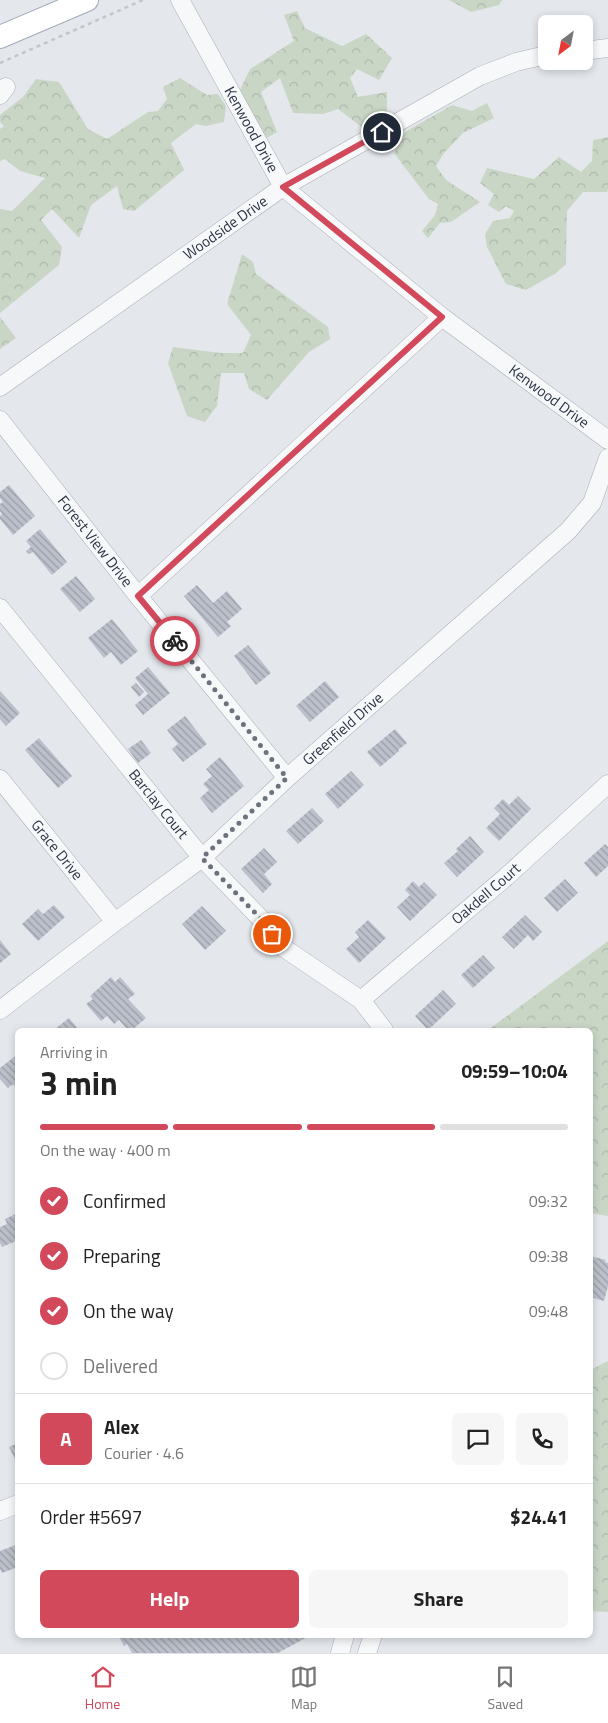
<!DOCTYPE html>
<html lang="en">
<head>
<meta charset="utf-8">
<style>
  body { margin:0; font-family:"Titillium Web",sans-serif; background:#f6f6f6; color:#222; height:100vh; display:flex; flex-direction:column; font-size:19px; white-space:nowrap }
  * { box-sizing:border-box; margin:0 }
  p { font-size:16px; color:#767676 }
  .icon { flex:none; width:28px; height:28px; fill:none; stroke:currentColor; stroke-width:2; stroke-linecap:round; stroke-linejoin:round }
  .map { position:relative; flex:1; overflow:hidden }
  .details { position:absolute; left:15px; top:1028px; width:578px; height:610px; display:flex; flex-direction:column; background:#fff; border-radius:8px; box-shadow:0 2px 8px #0003 }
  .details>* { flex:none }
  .needle { width:32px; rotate:212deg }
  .tools { position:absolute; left:538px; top:15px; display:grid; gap:10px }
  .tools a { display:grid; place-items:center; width:55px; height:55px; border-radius:8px; background:#fff; box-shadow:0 2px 8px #0003; font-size:25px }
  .pin { position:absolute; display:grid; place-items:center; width:42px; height:42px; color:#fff; margin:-21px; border:2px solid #fff; border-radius:50%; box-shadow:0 1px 5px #0007 }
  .courier { position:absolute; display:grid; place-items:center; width:50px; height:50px; margin:-25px; border:4px solid #d1495b; border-radius:50%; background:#fff; color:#222; box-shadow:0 1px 6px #0007 }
  .summary em { font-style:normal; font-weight:700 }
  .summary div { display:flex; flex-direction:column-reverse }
  .summary { display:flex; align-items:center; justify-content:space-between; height:85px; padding:0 25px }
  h1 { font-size:32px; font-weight:700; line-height:38px }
  .bar { display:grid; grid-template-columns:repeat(4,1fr); gap:8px 5px; align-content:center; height:60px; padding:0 25px }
  .bar i { height:6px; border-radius:4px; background:#e0e0e0 }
  .bar .selected { background:#d1495b }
  .bar p { grid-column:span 4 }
  .line { display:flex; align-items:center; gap:12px; padding:0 25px; border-top:1px solid #e0e0e0 }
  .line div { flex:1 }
  .round { display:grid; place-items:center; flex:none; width:52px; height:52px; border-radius:8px; background:#f6f6f6 }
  ol { padding:0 25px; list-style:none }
  li { display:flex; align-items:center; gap:15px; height:55px }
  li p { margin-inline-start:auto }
  li .icon { padding:5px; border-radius:50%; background:#d1495b; color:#fff; stroke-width:4 }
  li:last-child { color:#767676 }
  li i { width:28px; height:28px; border:2px solid #e0e0e0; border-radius:50% }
  .action { display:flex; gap:10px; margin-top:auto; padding:10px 25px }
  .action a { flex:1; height:58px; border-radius:8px; background:#d1495b; color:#fff; font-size:20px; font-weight:700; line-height:58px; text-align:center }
  .action a+a { background:#f6f6f6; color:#222 }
  .tabs { display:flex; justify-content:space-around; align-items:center; height:70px; border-top:1px solid #e0e0e0; background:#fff; font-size:14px; color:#767676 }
  .tabs a { display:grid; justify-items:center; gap:2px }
  .tabs .selected { color:#d1495b }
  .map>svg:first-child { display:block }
  .forest { fill:url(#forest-crowns) }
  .building { fill:url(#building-back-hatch) }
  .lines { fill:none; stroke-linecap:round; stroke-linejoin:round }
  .minor-casing { stroke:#a9aeb7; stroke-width:19 }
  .major-casing { stroke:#a3abb8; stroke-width:24 }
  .path { stroke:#c2c5cb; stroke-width:2.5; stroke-dasharray:4 4; stroke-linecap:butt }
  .minor { stroke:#f7f8fa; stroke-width:18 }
  .major { stroke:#fff; stroke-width:22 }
  .done { stroke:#6c737f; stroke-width:5; stroke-dasharray:0 9 }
  .route { stroke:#d1495b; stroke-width:6 }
  .labels { text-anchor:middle; stroke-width:4; stroke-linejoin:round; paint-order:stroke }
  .street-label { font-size:15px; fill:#2b3445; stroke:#f4f6f9 }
</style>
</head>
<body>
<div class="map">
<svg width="608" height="1653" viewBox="0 0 608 1653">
  <defs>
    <pattern id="forest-crowns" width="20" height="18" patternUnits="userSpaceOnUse" patternTransform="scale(1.25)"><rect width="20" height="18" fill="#c9d6c5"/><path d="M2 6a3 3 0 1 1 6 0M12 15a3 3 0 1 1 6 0" fill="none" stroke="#adb8ab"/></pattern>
    <pattern id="building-back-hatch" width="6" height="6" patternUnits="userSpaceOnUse" patternTransform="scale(1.25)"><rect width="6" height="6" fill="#bbc0ca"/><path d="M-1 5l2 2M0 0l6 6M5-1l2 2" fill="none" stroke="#989da6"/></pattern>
  </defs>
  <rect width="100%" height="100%" fill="#e4e7ec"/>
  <!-- forest -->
  <g class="forest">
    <path d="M449,0H502L499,5L471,12Z"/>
    <path d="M297,11L305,28L342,46L366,34L392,58L379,80L357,69L350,78L358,97L387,92V114L363,128L338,109L323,114L293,113L280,78L261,92L277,132L263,140L240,90L250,69L294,41L284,15Z"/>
    <path d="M180,78L207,95L218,94L226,106L224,122L206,126L196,124L171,143L184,170L134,211L123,209L117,186L91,205L79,238L52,209L41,220L62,247L59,265L0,313V209L12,211L45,178L20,171L5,159L0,161V129L4,126L0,122V115L23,97L36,79L59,82L88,129L107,139L148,112L158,111L167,99L163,87Z"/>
    <path d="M487,103L494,118L463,133L444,153L436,166L446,180L480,202L451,222L440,223L428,238L422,231L435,215L438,204L429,199L394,153L405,132L452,105L472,111Z"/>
    <path d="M608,137V190L607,192H583L567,211L566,264L556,273L526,290L506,284L487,247L485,234L493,221L510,218L514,211L506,206L499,212L488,205L494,194L480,183L487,168L534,179L559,157L581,172L592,161L593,140Z"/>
    <path d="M242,254L253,262L256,274L328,327L330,339L309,352L267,400L249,389L244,373H221L217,406L205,422L187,416L168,363L173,347L220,353H243L251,335L227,304Z"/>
    <path d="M0,317L16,338L0,349Z"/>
    <path d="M608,941V1216L590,1213V1030H488Z"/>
    <path d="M608,1361V1612L590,1611V1370Z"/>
  </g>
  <!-- building -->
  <g class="building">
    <path d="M9,485L35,516L13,535L0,519V516L2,514L0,511V504L3,502L0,498V492Z"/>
    <path d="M40,529L67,562L52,575L33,552L29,554L26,551L31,547L26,541Z"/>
    <path d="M76,576L95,599L80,612L60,589Z"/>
    <path d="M197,585L213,603L227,591L242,609L227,622L231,626L218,637L184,596Z"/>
    <path d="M112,619L138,651L121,665L111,652L104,658L88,638Z"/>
    <path d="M248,645L271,673L256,685L234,656Z"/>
    <path d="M148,667L170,693L143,715L135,705L148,694L135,678Z"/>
    <path d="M325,681L339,697L310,722L296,706Z"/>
    <path d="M136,683L144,692L139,697L131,687Z"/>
    <path d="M0,691L20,713L6,726L0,719Z"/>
    <path d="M185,716L207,744L183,762L172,749L178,744L167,730Z"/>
    <path d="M395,729L407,743L398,750L399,751L380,767L367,752Z"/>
    <path d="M39,738L72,776L58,788L25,750Z"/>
    <path d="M141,740L151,753L138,763L128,749Z"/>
    <path d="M220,757L244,786L212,813L200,798L209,790L203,784L212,776L206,769Z"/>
    <path d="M351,771L364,785L338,809L325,794Z"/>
    <path d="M518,796L531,809L499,841L486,828L500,814L494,808L503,799L509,805Z"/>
    <path d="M312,808L324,821L298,844L286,831Z"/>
    <path d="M470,836L484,852L457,877L444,863L458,851L456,849Z"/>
    <path d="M605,844L608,847V866L596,877L584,863Z"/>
    <path d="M264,848L277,862L264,874L272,884L263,893L241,869Z"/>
    <path d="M565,879L578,893L557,912L544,898Z"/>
    <path d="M413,881L419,887L424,882L437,895L410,921L397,907L410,895L405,890Z"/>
    <path d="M54,905L65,917L38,941L22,924L38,909L43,914Z"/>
    <path d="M202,906L226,931L205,950L182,924Z"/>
    <path d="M525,915L542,932L533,941L528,935L514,949L502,937Z"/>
    <path d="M368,920L386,938L359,963L346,949L359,937L355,932Z"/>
    <path d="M0,940L11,954L0,963Z"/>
    <path d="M483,955L495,968L473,988L461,975Z"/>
    <path d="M111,977L115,982L120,977L135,994L128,999L146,1018L132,1030H128L119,1020L114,1024L107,1016L101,1021L86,1004L93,999L90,996Z"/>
    <path d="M443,990L456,1004L428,1030L415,1016Z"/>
    <path d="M69,1018L79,1030H54Z"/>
    <path d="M18,1054V1090L13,1084L8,1088L0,1079V1068Z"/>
    <path d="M18,1213V1240L2,1247L0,1243V1227L7,1224L5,1219Z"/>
    <path d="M590,1256L606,1260L605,1262L608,1263V1286L604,1301L590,1297Z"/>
    <path d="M18,1443V1465L9,1447Z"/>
    <path d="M18,1544V1567L2,1573L0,1569V1551Z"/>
    <path d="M118,1635H311L278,1653H132L127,1644L124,1646Z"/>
  </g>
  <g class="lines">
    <!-- minor casing -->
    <g class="minor-casing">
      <g id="minor">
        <path id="s1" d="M180,0L283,187L442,317L608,440"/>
        <path d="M584,51L608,48"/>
        <path d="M0,95L6,87"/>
        <path id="s2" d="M0,387L283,187L480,76L516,62L546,55"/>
        <path id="s3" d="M0,420L138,596L287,778"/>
        <path d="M138,596L442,317"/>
        <path id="s4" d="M0,608L202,858L264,922L281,946L361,1000L384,1030"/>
        <path id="s5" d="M0,779L115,922"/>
        <path id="s6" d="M361,1000L506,877L608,784"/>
        <path id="s7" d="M0,1010L115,922L202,858L287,778L568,531L592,503L608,458"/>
        <path d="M0,1511L18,1504"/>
        <path d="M340,1653L345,1635"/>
        <path d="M367,1653L373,1635"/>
      </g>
    </g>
    <!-- major casing -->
    <g class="major-casing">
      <path id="major" d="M0,37L87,0"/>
    </g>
    <!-- path -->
    <path class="path" d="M0,63L143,0"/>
    <!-- minor -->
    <use href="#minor" class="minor"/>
    <!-- major -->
    <use href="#major" class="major"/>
  </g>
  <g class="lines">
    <!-- done -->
    <path class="done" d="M175,641L287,778L202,858L264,922L272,934"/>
    <!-- route -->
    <path class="route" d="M175,641L138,596L442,317L283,187L382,132"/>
  </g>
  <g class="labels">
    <!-- street labels -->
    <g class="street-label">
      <text dy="5" stroke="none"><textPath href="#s1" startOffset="148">Kenwood Drive</textPath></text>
      <text dy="5" stroke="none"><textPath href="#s2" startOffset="276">Woodside Drive</textPath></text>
      <text dy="5" stroke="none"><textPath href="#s1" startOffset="552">Kenwood Drive</textPath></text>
      <text dy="5" stroke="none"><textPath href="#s3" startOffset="154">Forest View Drive</textPath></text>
      <text dy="5" stroke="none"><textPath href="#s7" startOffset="444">Greenfield Drive</textPath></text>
      <text dy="5" stroke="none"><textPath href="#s4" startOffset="252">Barclay Court</textPath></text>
      <text dy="5" stroke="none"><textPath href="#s5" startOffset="91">Grace Drive</textPath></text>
      <text dy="5" stroke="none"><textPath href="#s6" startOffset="164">Oakdell Court</textPath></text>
    </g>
  </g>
</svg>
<div class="tools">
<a><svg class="needle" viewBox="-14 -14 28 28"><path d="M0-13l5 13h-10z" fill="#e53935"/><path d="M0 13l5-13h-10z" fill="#767676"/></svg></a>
</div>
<div class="pin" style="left:272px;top:934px;background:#ea580c"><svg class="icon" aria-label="bag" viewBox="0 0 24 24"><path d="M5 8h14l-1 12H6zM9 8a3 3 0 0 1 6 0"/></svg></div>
<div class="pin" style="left:382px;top:132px;background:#1f2937"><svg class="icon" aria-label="home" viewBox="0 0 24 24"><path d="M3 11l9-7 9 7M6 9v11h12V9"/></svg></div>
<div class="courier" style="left:175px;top:641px"><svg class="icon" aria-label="bike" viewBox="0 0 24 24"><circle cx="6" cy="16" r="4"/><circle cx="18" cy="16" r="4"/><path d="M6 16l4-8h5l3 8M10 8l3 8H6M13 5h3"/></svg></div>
<section class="details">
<div class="summary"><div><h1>3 min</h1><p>Arriving in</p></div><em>09:59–10:04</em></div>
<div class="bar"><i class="selected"></i><i class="selected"></i><i class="selected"></i><i></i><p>On the way · 400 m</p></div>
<ol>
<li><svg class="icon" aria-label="check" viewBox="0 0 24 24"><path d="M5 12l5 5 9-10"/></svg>Confirmed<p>09:32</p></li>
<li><svg class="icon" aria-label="check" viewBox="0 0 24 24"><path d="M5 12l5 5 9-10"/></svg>Preparing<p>09:38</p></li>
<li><svg class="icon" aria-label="check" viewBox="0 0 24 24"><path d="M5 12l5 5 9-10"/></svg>On the way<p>09:48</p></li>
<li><i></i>Delivered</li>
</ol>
<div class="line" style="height:90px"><b class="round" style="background:#d1495b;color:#fff">A</b><div><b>Alex</b><p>Courier · 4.6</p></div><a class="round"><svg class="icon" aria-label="chat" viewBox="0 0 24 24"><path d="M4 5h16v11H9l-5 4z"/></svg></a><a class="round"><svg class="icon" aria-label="phone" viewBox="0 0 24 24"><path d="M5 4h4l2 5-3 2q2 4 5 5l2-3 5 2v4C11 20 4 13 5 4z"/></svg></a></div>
<div class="line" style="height:65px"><div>Order #5697</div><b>$24.41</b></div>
<div class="action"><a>Help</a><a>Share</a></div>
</section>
</div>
<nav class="tabs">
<a class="selected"><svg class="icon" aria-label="home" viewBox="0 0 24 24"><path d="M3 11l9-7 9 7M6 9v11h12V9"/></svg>Home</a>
<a><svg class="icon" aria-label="map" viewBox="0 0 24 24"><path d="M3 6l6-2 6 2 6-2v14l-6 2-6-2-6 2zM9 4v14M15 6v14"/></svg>Map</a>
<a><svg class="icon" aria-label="saved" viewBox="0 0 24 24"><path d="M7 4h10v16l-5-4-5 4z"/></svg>Saved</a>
</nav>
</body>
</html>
